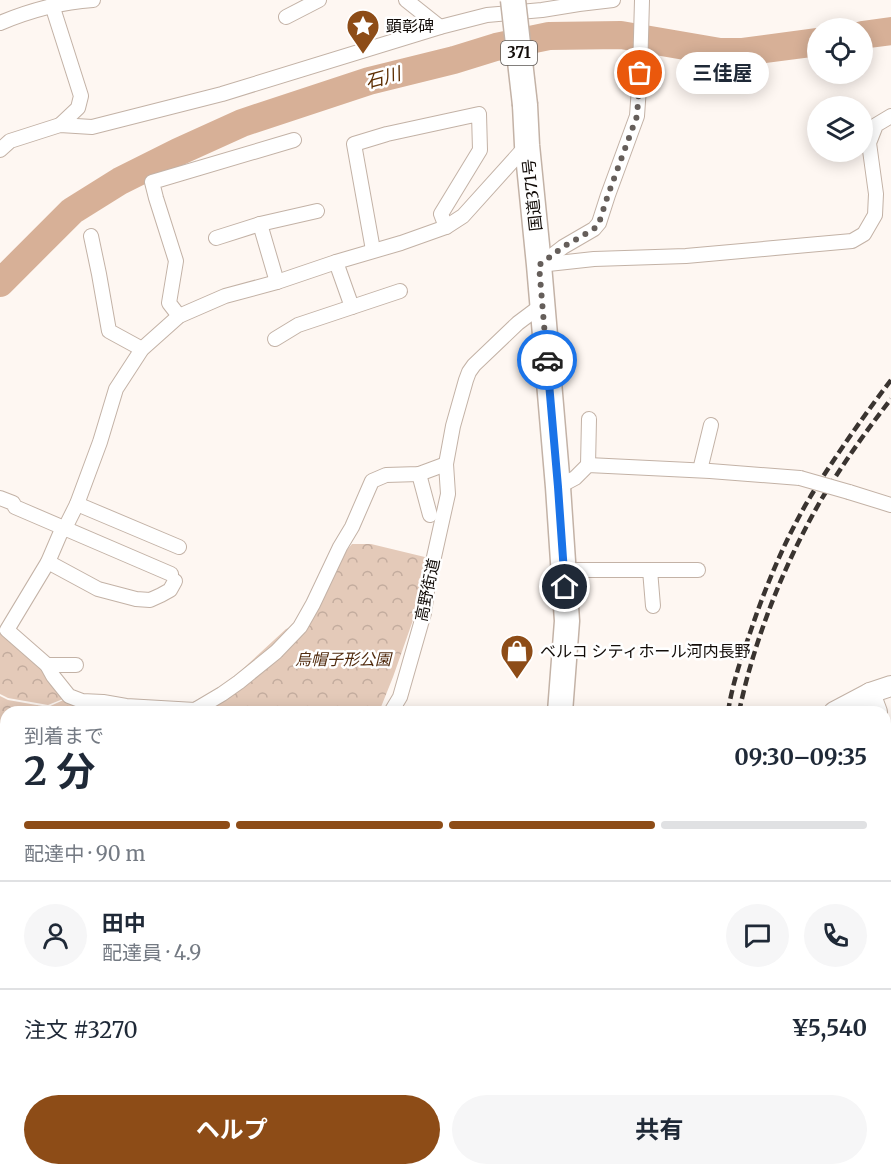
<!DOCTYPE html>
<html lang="ja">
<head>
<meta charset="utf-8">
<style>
  body { margin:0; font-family:Merriweather,"Noto Sans JP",serif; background:#f6f6f7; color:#1f2937; height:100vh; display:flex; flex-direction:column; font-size:22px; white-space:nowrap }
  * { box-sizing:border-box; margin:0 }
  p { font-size:20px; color:#747a83 }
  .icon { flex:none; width:33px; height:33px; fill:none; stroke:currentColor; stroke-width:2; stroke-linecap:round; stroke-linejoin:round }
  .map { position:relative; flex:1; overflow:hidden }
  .sheet { position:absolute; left:0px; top:706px; width:891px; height:470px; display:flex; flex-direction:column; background:#fff; border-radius:18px 18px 0 0; box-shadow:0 3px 15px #0003 }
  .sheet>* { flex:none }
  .controls { position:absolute; left:807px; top:18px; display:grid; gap:12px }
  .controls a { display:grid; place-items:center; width:66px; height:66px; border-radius:50%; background:#fff; box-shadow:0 3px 15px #0003; font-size:30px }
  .pin { position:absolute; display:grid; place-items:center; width:51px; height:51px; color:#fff; margin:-26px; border:3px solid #fff; border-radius:50%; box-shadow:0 2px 6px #0007 }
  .courier { position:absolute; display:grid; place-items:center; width:60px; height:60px; margin:-30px; border:4px solid #1a73e8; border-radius:50%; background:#fff; color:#222; box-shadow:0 2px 8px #0007 }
  .bubble { position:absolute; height:42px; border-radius:21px; background:#fff; box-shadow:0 3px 15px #0003; font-size:20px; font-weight:700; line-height:42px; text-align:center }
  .overview em { font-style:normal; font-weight:700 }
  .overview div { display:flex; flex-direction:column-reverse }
  .overview { display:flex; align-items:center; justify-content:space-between; height:102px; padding:0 24px }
  h1 { font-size:39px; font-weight:700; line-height:45px }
  .bar { display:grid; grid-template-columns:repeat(4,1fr); gap:9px 6px; align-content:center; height:72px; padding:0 24px }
  .bar i { height:8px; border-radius:4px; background:#e0e1e3 }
  .bar .active { background:#8d4c17 }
  .bar p { grid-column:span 4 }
  .line { display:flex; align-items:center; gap:15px; padding:0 24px; border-top:2px solid #e0e1e3 }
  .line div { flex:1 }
  .round { display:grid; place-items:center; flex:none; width:63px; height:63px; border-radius:32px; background:#f6f6f7 }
  .primary-button { display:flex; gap:12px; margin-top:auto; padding:12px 24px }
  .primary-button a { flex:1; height:69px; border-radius:36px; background:#8d4c17; color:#fff; font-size:24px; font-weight:700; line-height:69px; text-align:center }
  .primary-button a+a { background:#f6f6f7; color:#1f2937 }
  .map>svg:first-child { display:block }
  .park { fill:url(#park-crowns) }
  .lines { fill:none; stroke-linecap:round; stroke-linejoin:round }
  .river { stroke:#d7b097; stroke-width:28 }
  .street-casing { stroke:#c3b2a6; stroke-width:16 }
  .secondary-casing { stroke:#c3b2a6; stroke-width:22 }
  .highway-casing { stroke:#c3b2a6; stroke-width:27 }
  .street { stroke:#fff; stroke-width:14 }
  .secondary { stroke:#fff; stroke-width:20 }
  .highway { stroke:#fff; stroke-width:24 }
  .rail { stroke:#3a3430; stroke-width:4.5; stroke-dasharray:9 4.5; stroke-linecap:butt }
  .street-bridge-casing { stroke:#c3b2a6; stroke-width:16; stroke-linecap:butt }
  .highway-bridge-casing { stroke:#c3b2a6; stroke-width:27; stroke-linecap:butt }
  .street-bridge { stroke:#fff; stroke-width:14 }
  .highway-bridge { stroke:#fff; stroke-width:24 }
  .done { stroke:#655e5a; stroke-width:6; stroke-dasharray:0 10.8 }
  .route { stroke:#1a73e8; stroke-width:8 }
  .labels { text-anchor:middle; stroke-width:5; stroke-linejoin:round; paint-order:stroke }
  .shield { fill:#fff; stroke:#595552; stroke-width:1.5 }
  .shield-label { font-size:15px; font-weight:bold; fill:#120c08 }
  .poi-label { font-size:16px; fill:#120c08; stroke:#fff; text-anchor:start }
  .street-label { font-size:16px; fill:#120c08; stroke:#fff }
  .park-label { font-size:16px; font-style:italic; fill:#512b0e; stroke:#fff }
  .water-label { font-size:18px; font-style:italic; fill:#5e2e02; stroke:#fff }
</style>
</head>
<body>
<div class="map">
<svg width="891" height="1175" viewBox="0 0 891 1175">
  <defs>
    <pattern id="park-crowns" width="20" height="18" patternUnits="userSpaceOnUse" patternTransform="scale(1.5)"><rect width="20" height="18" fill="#e4cab9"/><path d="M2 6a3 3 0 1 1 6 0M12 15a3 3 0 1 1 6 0" fill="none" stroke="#c3ac9e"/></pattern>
  </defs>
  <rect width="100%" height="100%" fill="#fef7f2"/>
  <!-- park -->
  <g class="park">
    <path d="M352,544H371L429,558L419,603L393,677L379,712H195L218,697L235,676L286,629L304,622L341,557Z"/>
    <path d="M0,629L46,667L68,697L48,705L8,698L0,694Z"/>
    <path d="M0,696L8,700L48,707L68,698L109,712H6V1170H44L42,1175H0Z"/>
  </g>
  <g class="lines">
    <!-- river -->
    <g class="river">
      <path d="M862,35L891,31"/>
      <path d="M0,283L72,211L120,181L178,152L242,123L369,81L454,60L496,47L549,36L621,35L720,52H743L818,42"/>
      <path d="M885,826L887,818L891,813"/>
      <path d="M885,891L891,905"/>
    </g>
    <!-- street casing -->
    <g class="street-casing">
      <g id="street">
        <path d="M406,0L440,27"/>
        <path d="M52,5L81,96L78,108L60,125"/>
        <path d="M286,17L319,0"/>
        <path d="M0,23C31,10 60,2 93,0"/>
        <path d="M0,150L10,141L60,125L92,127L222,94L440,27L487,15L542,10L579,4L613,0"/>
        <path d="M260,224L277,282"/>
        <path d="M91,236L99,274L109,331L142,349"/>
        <path d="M216,238L260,224L317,211"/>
        <path d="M373,250L354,144L387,134L479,114L480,150L441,214L446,227"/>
        <path d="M336,262L352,307"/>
        <path d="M541,264L563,247L594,229L599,223L608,195L637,116L640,73L642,0"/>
        <path d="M539,265L594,259L686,256L852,241L864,234L875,215L876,194L869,143L876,125L891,116"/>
        <path d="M179,316L169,303L176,261L156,198L152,182L294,140"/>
        <path d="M275,339L298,325L400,291"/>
        <path d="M446,464L419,474L386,475L372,481L352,527L340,547L313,604L300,627L276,652L239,682L222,694L195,710L126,706L103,702L82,701L69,696L53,676L47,665L7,630L48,562L60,534L65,528L77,504L100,442L116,389L142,349L179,316L225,296L277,282L336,262L401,243L446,227L463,216L527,145"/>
        <path d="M588,465L589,419"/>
        <path d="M700,470L711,425"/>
        <path d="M419,474L430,515"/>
        <path d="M558,487L575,478L588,465L710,471L800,478"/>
        <path d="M849,492L891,505"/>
        <path d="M0,498L13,503L15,507L171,574"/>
        <path d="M77,504L179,547"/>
        <path d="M48,562L98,589L136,599L150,600L161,595L170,590L175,581"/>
        <path d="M564,570H698"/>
        <path d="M650,570L653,606"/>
        <path d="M47,665H76"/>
        <path d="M391,712L400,697L424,613L428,584L448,494L446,464L453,426L466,380L469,372L474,365L518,323L542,305"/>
        <path d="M885,1038L891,1052"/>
        <path d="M80,1175L82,1170"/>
        <path d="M699,1175V1170"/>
      </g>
    </g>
    <!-- secondary casing -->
    <g class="secondary-casing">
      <g id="secondary">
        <path d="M870,693L877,712"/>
        <path d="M834,712L870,693L891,686"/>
        <path d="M784,1170L785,1175"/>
      </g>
    </g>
    <!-- highway casing -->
    <g class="highway-casing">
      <g id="highway">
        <path d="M525,105L527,145L539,265L558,487L567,621L560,712"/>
        <path d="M490,1175V1170"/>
      </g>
    </g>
    <!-- street -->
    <use href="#street" class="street"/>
    <!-- secondary -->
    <use href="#secondary" class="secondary"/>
    <!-- highway -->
    <use href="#highway" class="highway"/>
    <!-- rail -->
    <g class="rail">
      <path d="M728,712C732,685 741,659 750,633C766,585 786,537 812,494C836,455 863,417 891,380"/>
      <path d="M739,712C754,640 784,564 821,500C842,465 866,431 891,399"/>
      <path d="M750,1170L751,1175"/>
      <path d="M761,1170L762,1175"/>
    </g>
    <!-- street-bridge casing -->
    <g class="street-bridge-casing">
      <path id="street-bridge" d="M800,478L849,492"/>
    </g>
    <!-- highway-bridge casing -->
    <g class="highway-bridge-casing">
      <path id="highway-bridge" d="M513,0L525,105"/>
    </g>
    <!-- street-bridge -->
    <use href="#street-bridge" class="street-bridge"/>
    <!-- highway-bridge -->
    <use href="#highway-bridge" class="highway-bridge"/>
  </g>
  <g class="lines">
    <!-- done -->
    <path class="done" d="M547,360L539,265L563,247L594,229L599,223L608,195L637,116L640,73"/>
    <!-- route -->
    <path class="route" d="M547,360L558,487L565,587"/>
  </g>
  <!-- icons -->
  <defs>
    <g id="sight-pin" transform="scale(1.725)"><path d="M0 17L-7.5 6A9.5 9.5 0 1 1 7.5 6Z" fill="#8d4c17" stroke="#fff"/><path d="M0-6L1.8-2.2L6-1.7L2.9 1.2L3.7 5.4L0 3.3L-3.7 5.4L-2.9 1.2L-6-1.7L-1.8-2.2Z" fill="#fff"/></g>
    <g id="shop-pin" transform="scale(1.725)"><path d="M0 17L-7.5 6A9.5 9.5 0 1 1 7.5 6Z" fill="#8d4c17" stroke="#fff"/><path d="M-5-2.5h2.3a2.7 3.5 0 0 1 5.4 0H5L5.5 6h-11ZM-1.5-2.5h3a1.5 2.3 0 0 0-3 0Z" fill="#fff"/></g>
  </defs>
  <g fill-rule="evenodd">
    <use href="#sight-pin" x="363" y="26"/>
    <use href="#shop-pin" x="517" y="651"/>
  </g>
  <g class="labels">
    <!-- shield labels -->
    <rect class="shield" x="501" y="41" width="36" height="24" rx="4.5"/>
    <g class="shield-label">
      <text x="519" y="58">371</text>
    </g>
    <!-- poi labels -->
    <g class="poi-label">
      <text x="386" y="32">顕彰碑</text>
      <text x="540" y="657">ベルコ シティホール河内長野</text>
    </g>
    <!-- street labels -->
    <g class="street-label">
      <text transform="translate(532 195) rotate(-96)" y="6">国道371号</text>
      <text transform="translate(427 590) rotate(-78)" y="6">高野街道</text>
    </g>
    <!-- park labels -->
    <g class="park-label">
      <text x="343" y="665">烏帽子形公園</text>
    </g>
    <!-- water labels -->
    <g class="water-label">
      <text transform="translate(383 78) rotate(-15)" y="6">石川</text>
    </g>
  </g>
</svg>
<div class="controls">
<a><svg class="icon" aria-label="locate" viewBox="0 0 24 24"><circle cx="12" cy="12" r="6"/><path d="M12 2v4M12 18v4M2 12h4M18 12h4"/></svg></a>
<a><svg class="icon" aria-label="layers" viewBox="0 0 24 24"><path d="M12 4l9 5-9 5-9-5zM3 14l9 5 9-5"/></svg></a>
</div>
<div class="pin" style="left:640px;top:73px;background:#ea580c"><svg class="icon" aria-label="bag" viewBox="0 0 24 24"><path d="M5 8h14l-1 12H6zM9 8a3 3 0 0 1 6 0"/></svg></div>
<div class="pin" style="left:565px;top:587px;background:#1f2937"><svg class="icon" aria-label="home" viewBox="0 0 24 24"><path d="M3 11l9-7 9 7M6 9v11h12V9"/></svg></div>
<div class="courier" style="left:547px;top:360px"><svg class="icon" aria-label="car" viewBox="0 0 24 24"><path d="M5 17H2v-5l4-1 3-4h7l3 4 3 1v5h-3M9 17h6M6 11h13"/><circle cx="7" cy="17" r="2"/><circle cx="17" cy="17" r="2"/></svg></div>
<div class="bubble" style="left:676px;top:52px;width:93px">三佳屋</div>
<section class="sheet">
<div class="overview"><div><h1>2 分</h1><p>到着まで</p></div><em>09:30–09:35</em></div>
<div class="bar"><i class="active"></i><i class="active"></i><i class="active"></i><i></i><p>配達中 · 90 m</p></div>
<div class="line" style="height:108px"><a class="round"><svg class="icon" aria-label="person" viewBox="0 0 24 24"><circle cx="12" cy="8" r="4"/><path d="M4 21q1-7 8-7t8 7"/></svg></a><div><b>田中</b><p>配達員 · 4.9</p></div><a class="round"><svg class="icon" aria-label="chat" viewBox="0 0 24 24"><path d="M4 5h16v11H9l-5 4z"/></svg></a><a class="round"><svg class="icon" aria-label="phone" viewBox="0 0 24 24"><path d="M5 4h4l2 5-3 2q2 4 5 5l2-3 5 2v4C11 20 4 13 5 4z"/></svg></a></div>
<div class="line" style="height:78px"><div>注文 #3270</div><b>¥5,540</b></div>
<div class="primary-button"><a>ヘルプ</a><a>共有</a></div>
</section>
</div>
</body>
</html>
